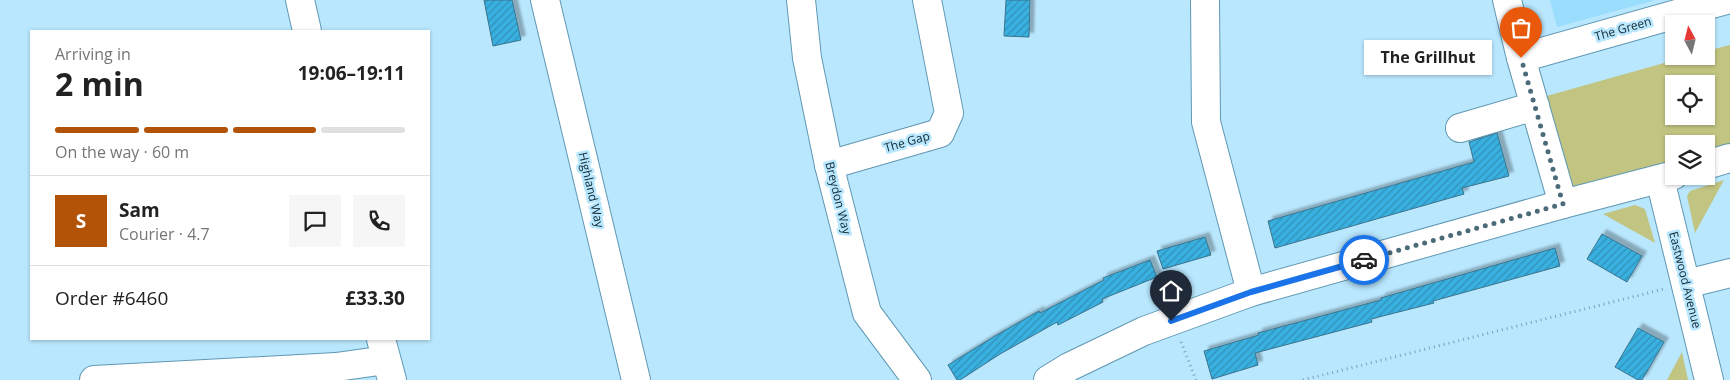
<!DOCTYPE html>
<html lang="en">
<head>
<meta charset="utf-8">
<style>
  body { margin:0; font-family:"Open Sans",sans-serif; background:#f6f6f6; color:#222; height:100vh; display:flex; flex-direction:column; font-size:19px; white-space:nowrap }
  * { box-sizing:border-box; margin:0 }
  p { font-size:16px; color:#767676 }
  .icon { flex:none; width:28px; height:28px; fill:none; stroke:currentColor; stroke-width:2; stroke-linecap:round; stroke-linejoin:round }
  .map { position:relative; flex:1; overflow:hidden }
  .details { position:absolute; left:30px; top:30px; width:400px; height:310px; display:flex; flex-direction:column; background:#fff; border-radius:0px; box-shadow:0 1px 4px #0004 }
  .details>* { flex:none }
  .needle { width:32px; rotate:353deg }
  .tools { position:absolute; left:1665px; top:15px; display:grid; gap:10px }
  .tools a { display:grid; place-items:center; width:50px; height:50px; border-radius:0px; background:#fff; box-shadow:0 1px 4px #0004; font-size:25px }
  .pin { position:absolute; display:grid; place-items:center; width:42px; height:42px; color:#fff; margin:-51px -21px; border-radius:50% 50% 50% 0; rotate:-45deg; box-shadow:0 0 5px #0007 }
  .pin .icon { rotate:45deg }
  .courier { position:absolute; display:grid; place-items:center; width:50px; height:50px; margin:-25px; border:4px solid #1a73e8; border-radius:50%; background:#fff; color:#222; box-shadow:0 1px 6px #0007 }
  .bubble { position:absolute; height:35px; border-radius:0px; background:#fff; box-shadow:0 1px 4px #0004; font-size:16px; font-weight:700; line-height:35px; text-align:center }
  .summary em { font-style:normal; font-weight:700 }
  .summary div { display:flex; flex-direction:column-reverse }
  .summary { display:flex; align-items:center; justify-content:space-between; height:85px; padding:0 25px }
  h1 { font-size:32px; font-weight:700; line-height:38px }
  .bar { display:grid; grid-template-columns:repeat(4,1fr); gap:8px 5px; align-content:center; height:60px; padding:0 25px }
  .bar i { height:6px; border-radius:4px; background:#e0e0e0 }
  .bar .on { background:#b25307 }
  .bar p { grid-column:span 4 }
  .line { display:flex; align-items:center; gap:12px; padding:0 25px; border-top:1px solid #e0e0e0 }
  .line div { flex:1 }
  .round { display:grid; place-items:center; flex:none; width:52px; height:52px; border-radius:0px; background:#f6f6f6 }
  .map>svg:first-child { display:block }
  .built { fill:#9addfd }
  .green { fill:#c2c481; fill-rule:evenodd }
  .building { fill:url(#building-hatch); stroke:#3b738c; filter:url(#shadow) }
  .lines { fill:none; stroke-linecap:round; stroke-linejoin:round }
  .minor-casing { stroke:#6098b3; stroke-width:30 }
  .path { stroke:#7da3b5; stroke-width:3; stroke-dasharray:1 4; stroke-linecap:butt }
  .minor { stroke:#fff; stroke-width:28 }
  .done { stroke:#4b6b79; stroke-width:5; stroke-dasharray:0 9 }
  .route { stroke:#1a73e8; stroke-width:6 }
  .labels { text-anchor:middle; stroke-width:5; stroke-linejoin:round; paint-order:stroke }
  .street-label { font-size:12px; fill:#102832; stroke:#b9e7fe }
</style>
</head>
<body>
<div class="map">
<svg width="1730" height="380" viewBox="0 0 1730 380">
  <defs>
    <pattern id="building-hatch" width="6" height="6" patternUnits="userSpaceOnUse" patternTransform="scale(1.25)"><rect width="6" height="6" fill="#39b1e1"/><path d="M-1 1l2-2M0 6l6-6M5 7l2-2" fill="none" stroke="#2f90b7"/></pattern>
    <filter id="shadow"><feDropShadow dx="4.5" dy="-4.5" stdDeviation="1" flood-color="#0004"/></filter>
  </defs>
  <rect width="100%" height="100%" fill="#b9e7fe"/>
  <!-- built -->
  <path class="built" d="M1550,0H1656L1557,27Z"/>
  <!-- green -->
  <g class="green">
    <path d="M1730,45V151L1706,158V144H1674V167L1564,197L1536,99L1689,56H1706V51ZM1674,84H1706V116H1674Z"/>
    <path d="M1724,180L1695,233L1687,196L1690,191Z"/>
    <path d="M1635,205L1645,209L1655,243L1603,214Z"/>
    <path d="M1682,352L1688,380H1667Z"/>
  </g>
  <!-- building -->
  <g class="building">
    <path d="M484,0H512L521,40L493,46Z"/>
    <path d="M1006,0H1030L1029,37L1004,36Z"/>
    <path d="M1497,133L1509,176L1462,188L1464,194L1275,248L1268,221L1474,162L1469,142Z"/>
    <path d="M1602,234L1642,256L1627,282L1587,259Z"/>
    <path d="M1205,237L1211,255L1163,269L1157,251Z"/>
    <path d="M1555,248L1560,266L1433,301L1434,303L1371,319L1372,322L1255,353L1258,365L1212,379L1204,351L1259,335L1258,333L1381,300V298Z"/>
    <path d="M1150,260L1157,277L1102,299L1103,302L1058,325L1057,322L1000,354L960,380H957L948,365L995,336L1039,311L1040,313L1104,280L1103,278Z"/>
    <path d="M1638,328L1664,342L1642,380H1638L1615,367Z"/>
  </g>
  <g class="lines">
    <!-- minor casing -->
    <g class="minor-casing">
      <g id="minor">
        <path d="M300,0L307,31"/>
        <path d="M545,0L636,380"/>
        <path d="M801,0L807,58L829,165L867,313L917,380"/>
        <path d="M1205,0L1206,122L1251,292"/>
        <path d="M1507,0L1521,58L1563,204"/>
        <path d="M1521,58L1726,0"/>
        <path d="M1460,128L1535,106"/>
        <path d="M829,165L940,133L949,113L927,0"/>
        <path d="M1706,165L1730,158"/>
        <path d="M1660,179L1709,380"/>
        <path d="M1686,284L1730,273"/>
        <path d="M381,339L392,380"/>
        <path d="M94,380L336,367L386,360"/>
        <path d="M1048,380L1069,367L1144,331L1251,292L1563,204L1674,175"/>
      </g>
    </g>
    <!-- path -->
    <g class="path">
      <path d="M1181,342L1196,380"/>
      <path d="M1303,380L1664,289"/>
    </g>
    <!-- minor -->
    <use href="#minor" class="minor"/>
  </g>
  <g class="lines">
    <!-- done -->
    <path class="done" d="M1364,260L1563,204L1521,58"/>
    <!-- route -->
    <path class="route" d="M1171,321L1251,292L1364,260"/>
  </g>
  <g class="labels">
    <!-- street labels -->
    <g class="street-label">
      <text transform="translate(1623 29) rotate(-16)" y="4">The Green</text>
      <text transform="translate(907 142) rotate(-16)" y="4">The Gap</text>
      <text transform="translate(591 190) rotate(77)" y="4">Highland Way</text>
      <text transform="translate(838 198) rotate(76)" y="4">Breydon Way</text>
      <text transform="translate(1685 280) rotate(76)" y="4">Eastwood Avenue</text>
    </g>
  </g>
</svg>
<div class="tools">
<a><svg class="needle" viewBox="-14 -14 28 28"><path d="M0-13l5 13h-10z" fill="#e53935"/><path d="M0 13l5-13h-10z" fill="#767676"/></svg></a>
<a><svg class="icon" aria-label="locate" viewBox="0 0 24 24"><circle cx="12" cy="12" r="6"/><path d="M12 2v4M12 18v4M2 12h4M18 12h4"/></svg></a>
<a><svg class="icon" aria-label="layers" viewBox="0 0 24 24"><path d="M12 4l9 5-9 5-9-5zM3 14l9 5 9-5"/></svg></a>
</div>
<div class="pin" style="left:1521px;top:58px;background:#ea580c"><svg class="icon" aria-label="bag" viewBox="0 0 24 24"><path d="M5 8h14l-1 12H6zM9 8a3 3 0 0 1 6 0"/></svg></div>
<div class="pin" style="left:1171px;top:321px;background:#1f2937"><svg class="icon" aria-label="home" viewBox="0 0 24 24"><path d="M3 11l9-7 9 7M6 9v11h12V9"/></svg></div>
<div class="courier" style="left:1364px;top:260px"><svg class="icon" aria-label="car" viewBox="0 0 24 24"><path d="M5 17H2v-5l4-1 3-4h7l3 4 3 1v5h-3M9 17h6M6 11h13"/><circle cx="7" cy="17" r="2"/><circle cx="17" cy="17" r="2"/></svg></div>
<div class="bubble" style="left:1364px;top:40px;width:128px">The Grillhut</div>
<section class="details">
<div class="summary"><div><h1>2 min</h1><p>Arriving in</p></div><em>19:06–19:11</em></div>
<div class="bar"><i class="on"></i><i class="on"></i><i class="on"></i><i></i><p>On the way · 60 m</p></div>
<div class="line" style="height:90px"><b class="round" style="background:#b25307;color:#fff">S</b><div><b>Sam</b><p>Courier · 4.7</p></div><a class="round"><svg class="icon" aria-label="chat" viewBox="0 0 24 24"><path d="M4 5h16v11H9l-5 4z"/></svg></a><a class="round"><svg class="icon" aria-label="phone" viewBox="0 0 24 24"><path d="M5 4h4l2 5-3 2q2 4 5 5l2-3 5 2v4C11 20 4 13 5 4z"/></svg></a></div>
<div class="line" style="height:65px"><div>Order #6460</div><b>£33.30</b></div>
</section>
</div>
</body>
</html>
